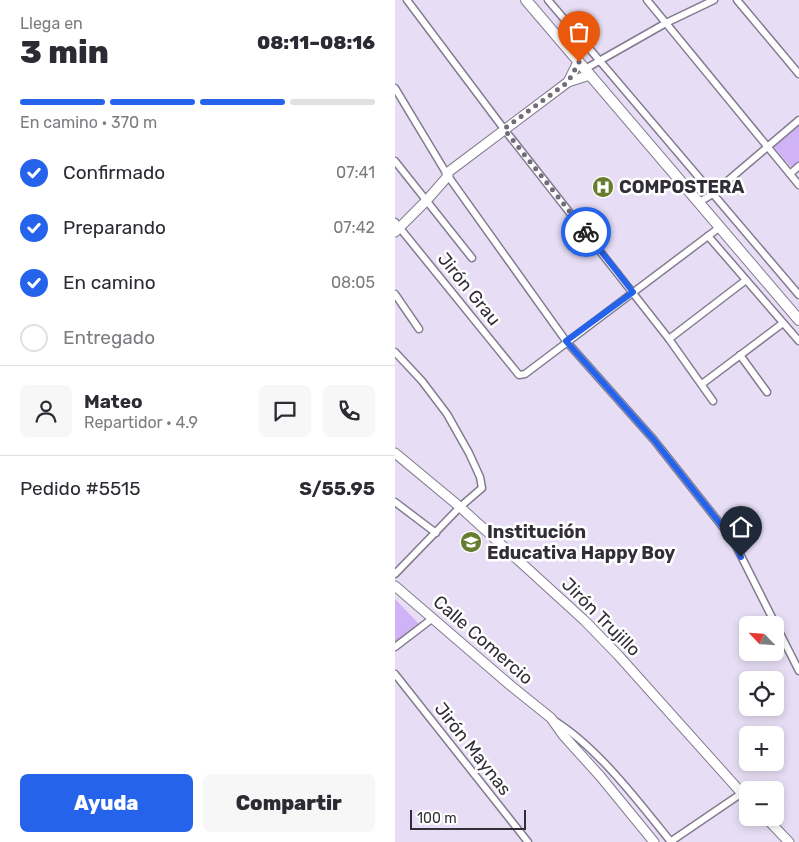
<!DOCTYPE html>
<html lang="es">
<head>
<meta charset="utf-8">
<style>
  body { margin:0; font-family:Rubik,sans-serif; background:#f7f7f7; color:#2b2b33; height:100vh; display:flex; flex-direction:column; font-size:19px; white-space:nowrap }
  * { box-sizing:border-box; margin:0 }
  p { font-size:16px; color:#7c7c81 }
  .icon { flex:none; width:28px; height:28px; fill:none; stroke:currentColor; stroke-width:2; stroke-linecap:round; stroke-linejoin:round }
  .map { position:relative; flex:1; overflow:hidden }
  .side { display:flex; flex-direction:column; background:#fff; width:395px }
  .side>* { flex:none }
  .needle { width:32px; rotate:295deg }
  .buttons { position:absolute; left:344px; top:616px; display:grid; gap:10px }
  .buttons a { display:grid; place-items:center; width:45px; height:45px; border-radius:8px; background:#fff; box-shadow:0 2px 8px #0003; font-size:25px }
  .scale { position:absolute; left:15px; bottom:12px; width:116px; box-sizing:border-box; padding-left:5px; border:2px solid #322e37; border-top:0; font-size:14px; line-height:18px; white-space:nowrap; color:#322e37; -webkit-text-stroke:4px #fff; paint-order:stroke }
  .pin { position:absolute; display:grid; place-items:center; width:42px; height:42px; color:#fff; margin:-51px -21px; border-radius:50% 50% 50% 0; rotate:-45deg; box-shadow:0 0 5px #0007 }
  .pin .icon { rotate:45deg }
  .courier { position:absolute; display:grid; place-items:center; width:50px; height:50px; margin:-25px; border:4px solid #2563eb; border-radius:50%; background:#fff; color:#222; box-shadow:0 1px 6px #0007 }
  .overview em { font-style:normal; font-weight:800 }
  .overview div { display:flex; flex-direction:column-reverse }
  .overview { display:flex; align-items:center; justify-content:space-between; height:85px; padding:0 20px }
  h1 { font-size:32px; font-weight:800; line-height:38px }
  .bar { display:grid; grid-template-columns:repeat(4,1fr); gap:8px 5px; align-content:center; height:60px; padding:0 20px }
  .bar i { height:6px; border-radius:4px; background:#e1e1e2 }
  .bar .active { background:#2563eb }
  .bar p { grid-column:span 4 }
  .line { display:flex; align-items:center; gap:12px; padding:0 20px; border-top:1px solid #e1e1e2 }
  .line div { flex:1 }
  .round { display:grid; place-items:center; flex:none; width:52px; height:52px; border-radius:8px; background:#f7f7f7 }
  ol { padding:0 20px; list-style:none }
  li { display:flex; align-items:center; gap:15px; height:55px }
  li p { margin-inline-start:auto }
  li .icon { padding:5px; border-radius:50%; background:#2563eb; color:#fff; stroke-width:4 }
  li:last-child { color:#7c7c81 }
  li i { width:28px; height:28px; border:2px solid #e1e1e2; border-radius:50% }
  .cta { display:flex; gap:10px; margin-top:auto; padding:10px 20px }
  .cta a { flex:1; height:58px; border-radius:8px; background:#2563eb; color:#fff; font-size:20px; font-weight:800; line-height:58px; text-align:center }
  .cta a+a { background:#f7f7f7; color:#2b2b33 }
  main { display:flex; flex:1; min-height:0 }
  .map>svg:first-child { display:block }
  .green { fill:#d0b3f6 }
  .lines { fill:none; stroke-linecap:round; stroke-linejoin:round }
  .street-casing { stroke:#837b8f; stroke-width:9 }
  .secondary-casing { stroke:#837b8f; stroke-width:11 }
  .primary-casing { stroke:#837b8f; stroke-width:12 }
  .street { stroke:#fff; stroke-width:6 }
  .secondary { stroke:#fff; stroke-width:9 }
  .primary { stroke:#fff; stroke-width:10 }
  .done { stroke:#716c7a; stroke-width:5; stroke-dasharray:0 9 }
  .route { stroke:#2563eb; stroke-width:6 }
  .labels { text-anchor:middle; stroke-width:5; stroke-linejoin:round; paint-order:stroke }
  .poi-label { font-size:18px; font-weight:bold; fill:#322e37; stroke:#fff; text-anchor:start }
  .street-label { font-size:18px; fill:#322e37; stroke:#fff }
</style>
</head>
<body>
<main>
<section class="side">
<div class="overview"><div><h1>3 min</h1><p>Llega en</p></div><em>08:11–08:16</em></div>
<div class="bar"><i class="active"></i><i class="active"></i><i class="active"></i><i></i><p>En camino · 370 m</p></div>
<ol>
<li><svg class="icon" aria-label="check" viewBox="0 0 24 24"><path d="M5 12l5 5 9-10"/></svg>Confirmado<p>07:41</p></li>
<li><svg class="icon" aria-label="check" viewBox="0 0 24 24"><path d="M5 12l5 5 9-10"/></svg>Preparando<p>07:42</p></li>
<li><svg class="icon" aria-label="check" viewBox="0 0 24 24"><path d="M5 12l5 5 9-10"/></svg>En camino<p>08:05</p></li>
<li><i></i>Entregado</li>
</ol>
<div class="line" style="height:90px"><a class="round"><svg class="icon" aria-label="person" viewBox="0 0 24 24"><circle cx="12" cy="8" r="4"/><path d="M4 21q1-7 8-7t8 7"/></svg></a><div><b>Mateo</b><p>Repartidor · 4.9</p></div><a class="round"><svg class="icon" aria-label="chat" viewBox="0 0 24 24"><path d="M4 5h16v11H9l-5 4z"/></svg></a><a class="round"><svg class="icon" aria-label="phone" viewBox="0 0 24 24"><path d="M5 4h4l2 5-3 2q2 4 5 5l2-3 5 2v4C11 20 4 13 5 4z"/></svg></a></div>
<div class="line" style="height:65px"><div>Pedido #5515</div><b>S/55.95</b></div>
<div class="cta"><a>Ayuda</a><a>Compartir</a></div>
</section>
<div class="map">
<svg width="404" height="842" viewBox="0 0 404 842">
  <rect width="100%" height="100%" fill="#e7def5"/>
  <!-- green -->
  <g class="green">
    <path d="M404,123V162L397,168L377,145Z"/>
    <path d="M0,599L23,623L22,626L0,644Z"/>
  </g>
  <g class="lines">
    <!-- street casing -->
    <g class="street-casing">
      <g id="street">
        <path d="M12,0L109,129L274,339L318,401"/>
        <path d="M153,0L404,295"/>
        <path d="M252,0L404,185"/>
        <path d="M342,0L404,74"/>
        <path d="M190,69L271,23L319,0"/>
        <path d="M0,88L53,176L171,341L259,440L338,540L404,671"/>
        <path d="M0,161L77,258"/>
        <path d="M395,174L404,166"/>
        <path d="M303,203L316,195L404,120"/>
        <path d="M0,222L124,375L130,374L325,227"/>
        <path d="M313,236L404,341"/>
        <path d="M0,294L24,329"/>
        <path d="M274,339L351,280"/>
        <path d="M0,352L27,381L52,414L74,453L85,477L87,488L65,507L0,574"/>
        <path d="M345,355L372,392"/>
        <path d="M307,384L388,323"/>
        <path d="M0,502L41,533"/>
        <path d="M0,647L38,618"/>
        <path d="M0,674L133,842"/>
        <path d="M160,721C203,748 244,802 276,842"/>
        <path d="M275,842L347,793"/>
      </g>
    </g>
    <!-- secondary casing -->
    <g class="secondary-casing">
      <g id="secondary">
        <path d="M173,82L183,62"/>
        <path d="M52,173L173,82L195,75"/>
        <path d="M0,232L31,201L53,176"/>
        <path d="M0,453L65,507L190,621L223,655L352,799"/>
        <path d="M0,586L115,685L156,718L168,735L205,776L259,842"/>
        <path d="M371,818L394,842"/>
      </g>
    </g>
    <!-- primary casing -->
    <g class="primary-casing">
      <path id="primary" d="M131,0L404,320"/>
    </g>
    <!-- street -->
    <use href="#street" class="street"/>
    <!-- secondary -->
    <use href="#secondary" class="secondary"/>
    <!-- primary -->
    <use href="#primary" class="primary"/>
  </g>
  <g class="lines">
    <!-- done -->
    <path class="done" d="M184,62L173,82L109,129L191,232"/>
    <!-- route -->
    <path class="route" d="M191,232L238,292L171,341L259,440L338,540L346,557"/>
  </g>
  <!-- icons -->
  <defs>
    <g id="hospital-disc" transform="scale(1.125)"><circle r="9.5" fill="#667d2f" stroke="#fff"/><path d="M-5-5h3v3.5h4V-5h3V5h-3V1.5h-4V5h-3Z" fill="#fff"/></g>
    <g id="school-disc" transform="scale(1.125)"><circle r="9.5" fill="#667d2f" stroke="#fff"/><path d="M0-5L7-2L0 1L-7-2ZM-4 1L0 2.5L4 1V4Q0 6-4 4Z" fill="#fff"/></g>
  </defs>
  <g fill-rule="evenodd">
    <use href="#hospital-disc" x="208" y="187"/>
    <use href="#school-disc" x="76" y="542"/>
  </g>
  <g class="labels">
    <!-- poi labels -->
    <g class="poi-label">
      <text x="224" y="193">COMPOSTERA</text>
      <text x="92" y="538">Institución<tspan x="92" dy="21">Educativa Happy Boy</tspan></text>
    </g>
    <!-- street labels -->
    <g class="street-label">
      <text transform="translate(74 289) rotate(51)" y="6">Jirón Grau</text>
      <text transform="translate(206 617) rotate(45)" y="6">Jirón Trujillo</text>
      <text transform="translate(88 640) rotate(41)" y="6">Calle Comercio</text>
      <text transform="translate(78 749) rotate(52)" y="6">Jirón Maynas</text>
    </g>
  </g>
</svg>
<div class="buttons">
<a><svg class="needle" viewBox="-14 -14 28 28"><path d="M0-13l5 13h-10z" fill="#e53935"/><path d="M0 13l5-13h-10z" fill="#7c7c81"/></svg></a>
<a><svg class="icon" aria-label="locate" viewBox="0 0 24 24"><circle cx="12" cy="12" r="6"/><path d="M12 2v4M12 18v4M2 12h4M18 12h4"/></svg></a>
<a>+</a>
<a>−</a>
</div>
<div class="scale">100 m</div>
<div class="pin" style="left:184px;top:62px;background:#ea580c"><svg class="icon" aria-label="bag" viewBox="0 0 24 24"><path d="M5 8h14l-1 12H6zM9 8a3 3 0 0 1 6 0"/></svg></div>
<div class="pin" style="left:346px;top:557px;background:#1f2937"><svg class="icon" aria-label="home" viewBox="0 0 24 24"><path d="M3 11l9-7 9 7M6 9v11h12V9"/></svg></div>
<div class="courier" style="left:191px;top:232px"><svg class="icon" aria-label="bike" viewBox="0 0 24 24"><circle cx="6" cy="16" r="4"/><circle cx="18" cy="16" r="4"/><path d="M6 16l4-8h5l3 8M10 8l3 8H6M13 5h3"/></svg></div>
</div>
</main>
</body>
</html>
